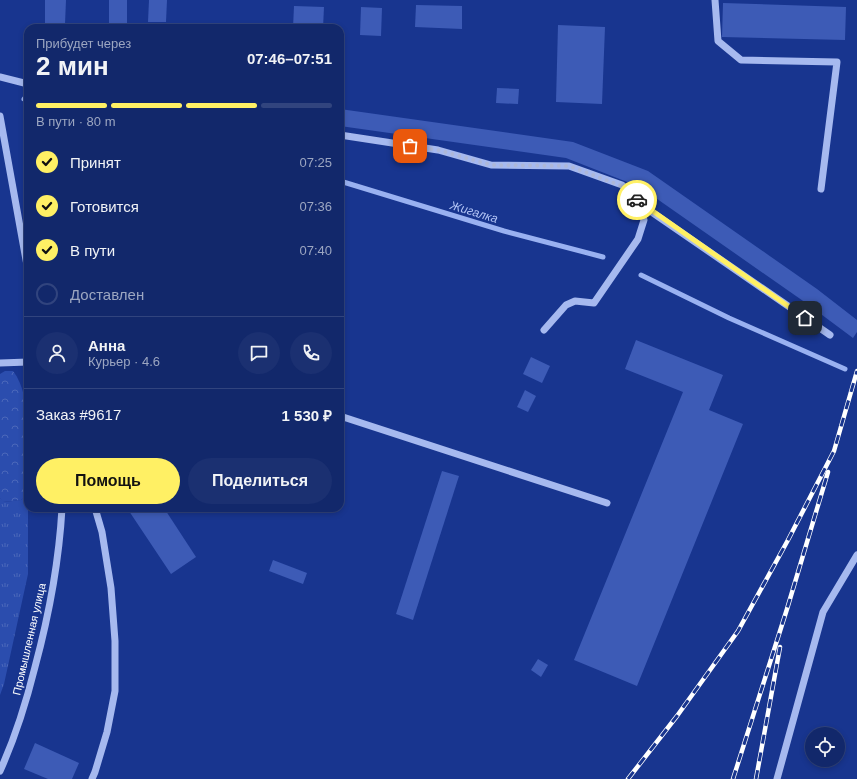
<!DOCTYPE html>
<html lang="ru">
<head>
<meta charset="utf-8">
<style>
  body { margin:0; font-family:Arial,sans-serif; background:#1b3071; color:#f1f3f6; height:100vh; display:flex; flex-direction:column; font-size:15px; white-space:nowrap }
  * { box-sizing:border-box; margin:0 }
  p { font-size:13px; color:#9ca6c1 }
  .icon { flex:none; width:22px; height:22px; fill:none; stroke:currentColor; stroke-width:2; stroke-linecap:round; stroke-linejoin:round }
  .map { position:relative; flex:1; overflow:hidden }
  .side { position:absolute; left:24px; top:24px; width:320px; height:488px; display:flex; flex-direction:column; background:#12286b; border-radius:12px; box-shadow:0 2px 6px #0003,0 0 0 1px #31447e }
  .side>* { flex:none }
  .tools { position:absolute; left:805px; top:727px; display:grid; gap:8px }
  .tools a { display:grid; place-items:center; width:40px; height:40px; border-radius:50%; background:#12286b; box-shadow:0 2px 6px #0003,0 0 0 1px #31447e; font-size:20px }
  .pin { position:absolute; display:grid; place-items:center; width:34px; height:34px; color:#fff; margin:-17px; border-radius:8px; box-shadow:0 2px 6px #0006 }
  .courier { position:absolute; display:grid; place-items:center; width:40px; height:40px; margin:-20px; border:3px solid #fff064; border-radius:50%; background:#fff; color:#222; box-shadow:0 1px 5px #0007 }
  .headline em { font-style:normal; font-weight:600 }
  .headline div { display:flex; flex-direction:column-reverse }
  .headline { display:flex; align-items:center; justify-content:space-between; height:68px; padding:0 12px }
  h1 { font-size:26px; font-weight:600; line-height:30px }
  .bar { display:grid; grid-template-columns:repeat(4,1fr); gap:6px 4px; align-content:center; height:48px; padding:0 12px }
  .bar i { height:5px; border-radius:3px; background:#31447e }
  .bar .current { background:#fff064 }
  .bar p { grid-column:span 4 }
  .line { display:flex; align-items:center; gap:10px; padding:0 12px; border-top:1px solid #31447e }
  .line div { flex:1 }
  .round { display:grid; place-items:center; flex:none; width:42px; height:42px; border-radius:21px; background:#1b3071 }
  ol { padding:0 12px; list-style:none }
  li { display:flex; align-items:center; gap:12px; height:44px }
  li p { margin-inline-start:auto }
  li .icon { padding:4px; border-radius:50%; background:#fff064; color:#111; stroke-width:4 }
  li:last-child { color:#9ca6c1 }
  li i { width:22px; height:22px; border:2px solid #31447e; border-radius:50% }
  .button { display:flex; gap:8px; margin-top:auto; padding:8px 12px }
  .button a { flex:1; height:46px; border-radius:24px; background:#fff064; color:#111; font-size:16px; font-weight:600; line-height:46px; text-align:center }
  .button a+a { background:#1b3071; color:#f1f3f6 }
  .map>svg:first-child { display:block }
  .grass { fill:url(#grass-tufts) }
  .forest { fill:url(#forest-crowns) }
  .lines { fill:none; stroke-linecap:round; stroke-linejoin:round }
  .stream { stroke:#99b1f1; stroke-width:5 }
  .building { fill:#3d5bb6 }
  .minor { stroke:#a6b9ef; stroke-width:7 }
  .rail-casing { stroke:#fff; stroke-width:4.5 }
  .rail { stroke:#18358f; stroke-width:3; stroke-dasharray:9; stroke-linecap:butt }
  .done { stroke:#aeb8d8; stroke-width:4; stroke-dasharray:0 7.2 }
  .route { stroke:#fff064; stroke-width:5 }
  .labels { text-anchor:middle; stroke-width:3; stroke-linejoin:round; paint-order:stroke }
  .street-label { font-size:11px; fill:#fff; stroke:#18358f }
  .water-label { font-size:12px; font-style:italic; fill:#b2c4f6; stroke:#18358f }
</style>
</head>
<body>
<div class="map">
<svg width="857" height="779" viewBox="0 0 857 779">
  <defs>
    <pattern id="grass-tufts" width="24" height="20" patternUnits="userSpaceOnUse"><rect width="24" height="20" fill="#2b4dae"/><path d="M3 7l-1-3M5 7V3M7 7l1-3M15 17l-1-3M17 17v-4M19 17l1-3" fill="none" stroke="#4b68ba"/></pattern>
    <pattern id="forest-crowns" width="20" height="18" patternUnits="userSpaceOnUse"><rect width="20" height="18" fill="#2b4dae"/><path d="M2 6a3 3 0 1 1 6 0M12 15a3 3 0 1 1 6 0" fill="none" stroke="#4b68ba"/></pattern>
  </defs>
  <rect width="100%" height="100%" fill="#18358f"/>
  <!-- grass -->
  <path class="grass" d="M28,495V574L4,684L0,695V498L4,502L21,500Z"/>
  <!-- forest -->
  <path class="forest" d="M5,371H13C34,397 28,461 28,495L21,500L3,502L0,498V374Z"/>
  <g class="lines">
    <!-- stream -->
    <g class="stream">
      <path d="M24,99L28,101"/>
      <path d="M340,181L504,231L603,257"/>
      <path d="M641,275L729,318L845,369"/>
    </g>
  </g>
  <!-- building -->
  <g class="building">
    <path d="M45,0H66L65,24L45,23Z"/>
    <rect x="109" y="0" width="18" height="23"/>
    <path d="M149,0H167L166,22H148Z"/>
    <path d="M723,3L846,7L845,40L722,37Z"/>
    <path d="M416,5L462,6V29L415,27Z"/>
    <path d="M294,6L324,7L323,28H293Z"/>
    <path d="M361,7L382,8L381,36L360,35Z"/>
    <path d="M558,25L605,27L602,104L556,102Z"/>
    <path d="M497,88L519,89L518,104L496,103Z"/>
    <path d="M340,109L573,142L648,171L817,289L857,320V332L853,338L806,303L640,187L566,158L340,126Z"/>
    <path d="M636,340L723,375L709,410L743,424L637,686L574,660L683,392L625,369Z"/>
    <path d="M531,357L550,366L542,383L523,374Z"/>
    <path d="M525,390L536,396L528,412L517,407Z"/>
    <path d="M442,471L459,476L413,620L396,614Z"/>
    <path d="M127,508H164L196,557L171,574Z"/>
    <path d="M273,560L307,573L303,584L269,571Z"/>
    <path d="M538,659L548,665L541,677L531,670Z"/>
    <path d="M35,743L79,763L72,779H48L24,769Z"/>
  </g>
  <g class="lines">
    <!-- minor -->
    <g class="minor">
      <path d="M715,0L718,41L741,60L837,62L821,189"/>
      <path d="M0,77L28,84"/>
      <path d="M0,116L28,271"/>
      <path d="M340,135L438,150L491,165L569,166L622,185L640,204L644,220L638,239L594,303L575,301L566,305L544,330"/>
      <path d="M640,204L830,335"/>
      <path d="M0,363L28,362"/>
      <path d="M340,416L607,503"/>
      <path d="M0,771C15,738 26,703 35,667C49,615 59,562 62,508"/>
      <path d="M92,779L95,772L107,732L115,691V641L111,588L102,532L95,508"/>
      <path d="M777,779L823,612L857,555"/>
    </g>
    <!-- rail casing -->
    <g class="rail-casing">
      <g id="rail">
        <path d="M628,779L677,716L738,631L788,540L834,451L857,371"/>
        <path d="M733,779L787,609L828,472"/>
        <path d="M756,779L780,647"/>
      </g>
    </g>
    <!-- rail -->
    <use href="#rail" class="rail"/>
  </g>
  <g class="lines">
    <!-- done -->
    <path class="done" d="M410,146L438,150L491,165L569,166L622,186L637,200"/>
    <!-- route -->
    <path class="route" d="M637,200L805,318"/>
  </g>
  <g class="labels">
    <!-- street labels -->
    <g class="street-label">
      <text transform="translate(29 639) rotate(-77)" y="4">Промышленная улица</text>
    </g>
    <!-- water labels -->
    <g class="water-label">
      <text transform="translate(474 212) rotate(17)" y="4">Жигалка</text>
    </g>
  </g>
</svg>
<div class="tools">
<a><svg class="icon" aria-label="locate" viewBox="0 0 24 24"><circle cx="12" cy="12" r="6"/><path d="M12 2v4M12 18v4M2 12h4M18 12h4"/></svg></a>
</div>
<div class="pin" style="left:410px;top:146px;background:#ea580c"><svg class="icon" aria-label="bag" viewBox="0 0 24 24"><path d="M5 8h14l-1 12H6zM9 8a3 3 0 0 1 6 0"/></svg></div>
<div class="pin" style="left:805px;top:318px;background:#1f2937"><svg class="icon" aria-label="home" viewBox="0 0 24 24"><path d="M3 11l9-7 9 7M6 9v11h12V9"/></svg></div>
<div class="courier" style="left:637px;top:200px"><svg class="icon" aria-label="car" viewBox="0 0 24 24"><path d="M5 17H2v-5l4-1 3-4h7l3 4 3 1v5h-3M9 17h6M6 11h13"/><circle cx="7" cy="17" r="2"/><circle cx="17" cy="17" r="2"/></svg></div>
<section class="side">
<div class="headline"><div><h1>2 мин</h1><p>Прибудет через</p></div><em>07:46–07:51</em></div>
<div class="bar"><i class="current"></i><i class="current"></i><i class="current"></i><i></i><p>В пути · 80 m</p></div>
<ol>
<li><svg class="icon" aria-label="check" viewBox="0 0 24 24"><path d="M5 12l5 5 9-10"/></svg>Принят<p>07:25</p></li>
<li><svg class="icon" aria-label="check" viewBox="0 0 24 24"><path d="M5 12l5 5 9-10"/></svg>Готовится<p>07:36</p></li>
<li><svg class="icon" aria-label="check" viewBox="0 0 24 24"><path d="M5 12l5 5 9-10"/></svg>В пути<p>07:40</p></li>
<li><i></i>Доставлен</li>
</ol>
<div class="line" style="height:72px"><a class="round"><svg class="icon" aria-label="person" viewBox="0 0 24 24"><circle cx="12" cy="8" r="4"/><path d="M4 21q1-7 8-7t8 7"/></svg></a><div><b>Анна</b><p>Курьер · 4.6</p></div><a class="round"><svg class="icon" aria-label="chat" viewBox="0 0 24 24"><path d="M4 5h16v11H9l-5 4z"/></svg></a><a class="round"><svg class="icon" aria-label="phone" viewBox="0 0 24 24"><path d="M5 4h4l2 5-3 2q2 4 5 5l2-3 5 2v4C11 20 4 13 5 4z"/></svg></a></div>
<div class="line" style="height:52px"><div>Заказ #9617</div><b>1 530 ₽</b></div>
<div class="button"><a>Помощь</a><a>Поделиться</a></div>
</section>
</div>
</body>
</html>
